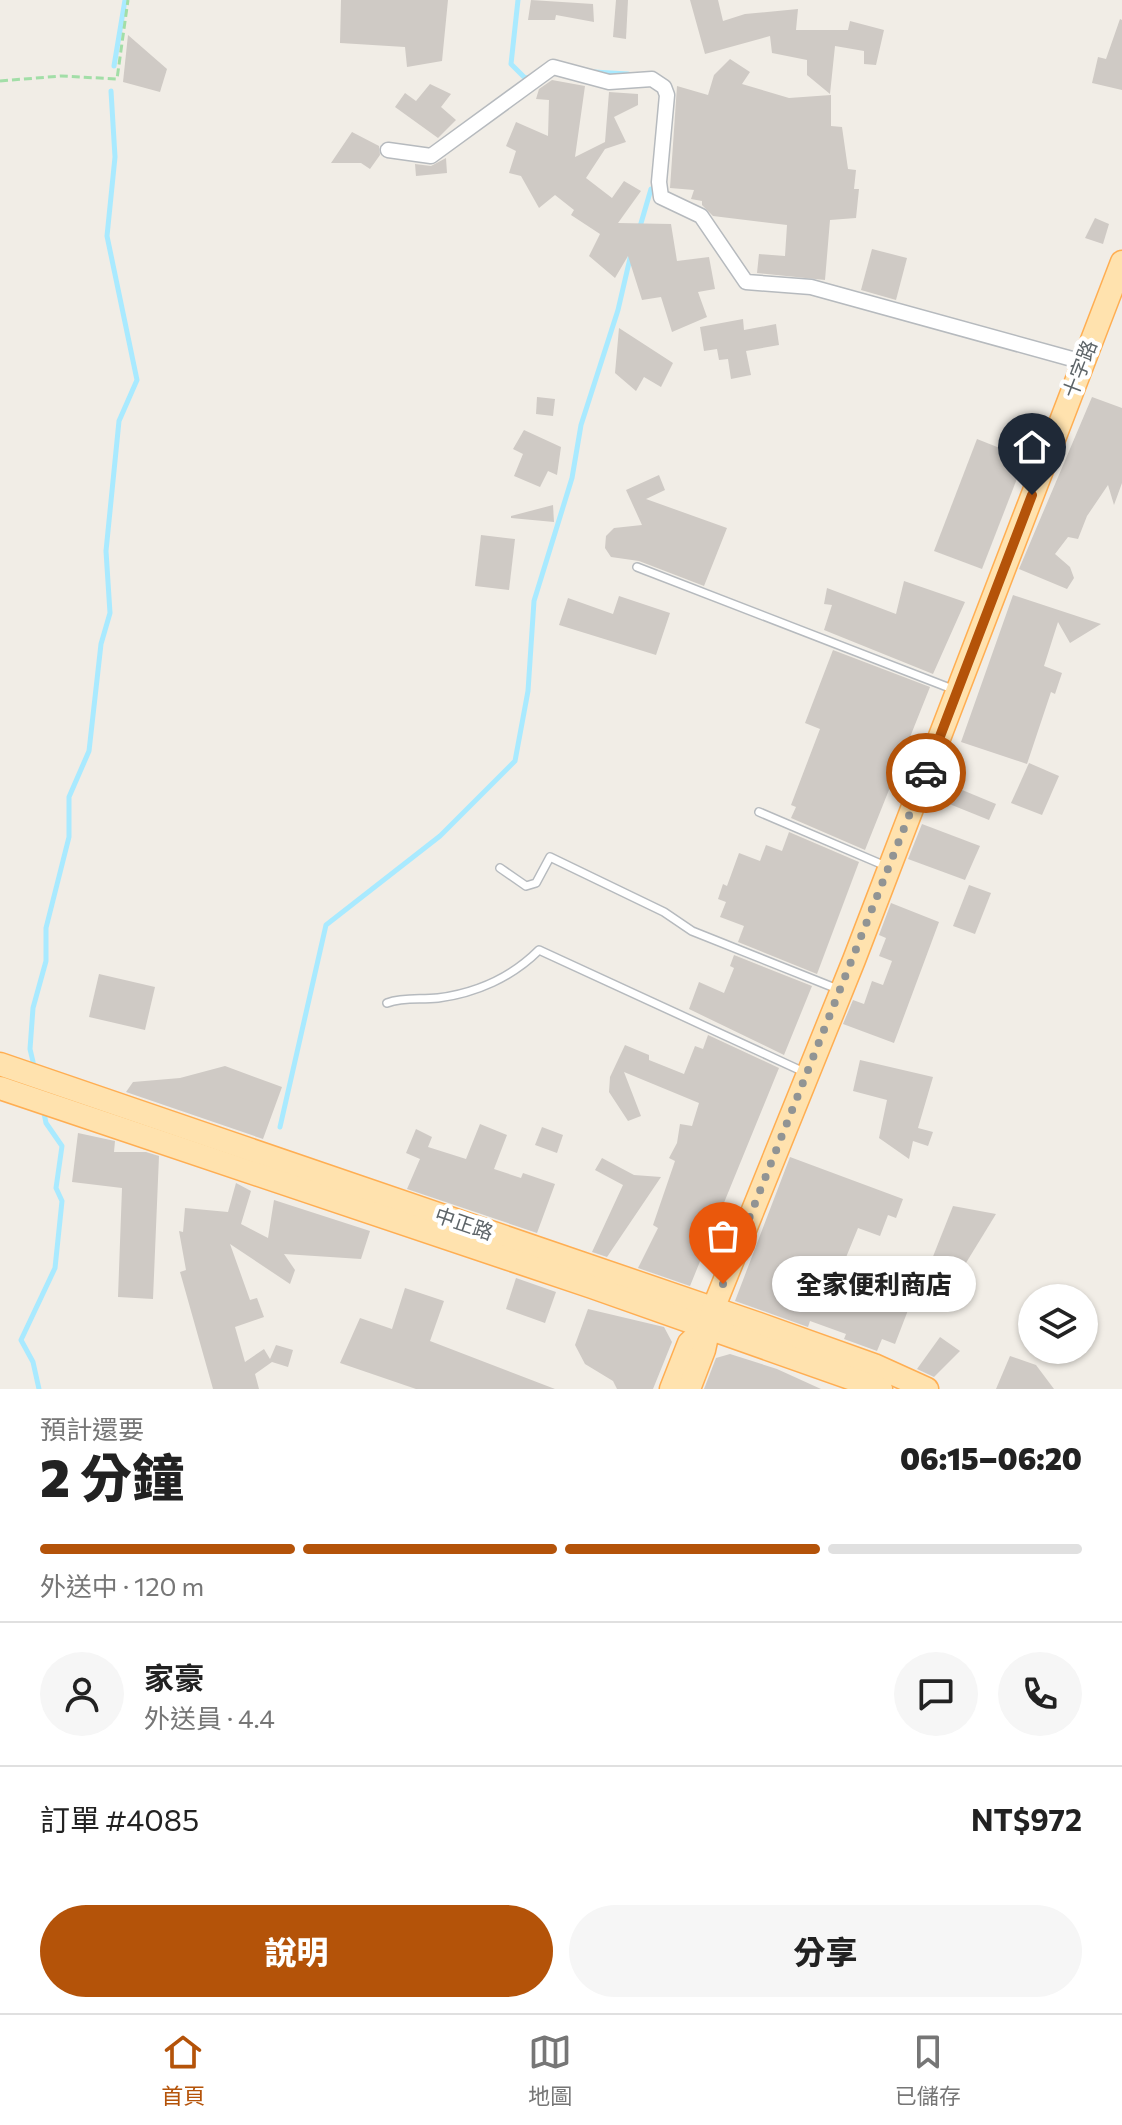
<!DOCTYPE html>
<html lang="zh-TW">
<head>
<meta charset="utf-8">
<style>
  body { margin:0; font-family:Commissioner,"Noto Sans TC",sans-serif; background:#f6f6f6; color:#222; height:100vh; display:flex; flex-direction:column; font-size:30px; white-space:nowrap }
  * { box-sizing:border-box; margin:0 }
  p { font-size:26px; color:#767676 }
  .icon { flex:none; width:44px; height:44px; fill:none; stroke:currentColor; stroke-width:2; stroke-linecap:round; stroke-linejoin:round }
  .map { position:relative; height:1389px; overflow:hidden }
  .side { display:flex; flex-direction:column; background:#fff; flex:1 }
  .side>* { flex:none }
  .buttons { position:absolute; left:1018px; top:1284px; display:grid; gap:16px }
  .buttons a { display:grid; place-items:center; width:80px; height:80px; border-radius:50%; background:#fff; box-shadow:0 2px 6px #0004; font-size:40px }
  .pin { position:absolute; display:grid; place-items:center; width:68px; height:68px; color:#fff; margin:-82px -34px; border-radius:50% 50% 50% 0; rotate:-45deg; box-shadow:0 0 8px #0007 }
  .pin .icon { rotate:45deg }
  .courier { position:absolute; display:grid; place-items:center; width:80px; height:80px; margin:-40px; border:6px solid #b45309; border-radius:50%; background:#fff; color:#222; box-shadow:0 2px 10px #0007 }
  .bubble { position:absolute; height:56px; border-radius:28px; background:#fff; box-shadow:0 2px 6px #0004; font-size:26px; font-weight:800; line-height:56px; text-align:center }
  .headline em { font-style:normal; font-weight:800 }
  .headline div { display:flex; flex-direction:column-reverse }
  .headline { display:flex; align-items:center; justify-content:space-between; height:136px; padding:0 40px }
  h1 { font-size:52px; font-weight:800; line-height:60px }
  .bar { display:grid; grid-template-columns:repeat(4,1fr); gap:12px 8px; align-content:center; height:96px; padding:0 40px }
  .bar i { height:10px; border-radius:6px; background:#e0e0e0 }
  .bar .current { background:#b45309 }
  .bar p { grid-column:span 4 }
  .line { display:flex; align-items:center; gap:20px; padding:0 40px; border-top:2px solid #e0e0e0 }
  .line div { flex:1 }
  .round { display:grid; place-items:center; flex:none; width:84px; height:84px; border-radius:42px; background:#f6f6f6 }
  .cta { display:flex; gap:16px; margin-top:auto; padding:16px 40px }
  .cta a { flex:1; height:92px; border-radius:48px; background:#b45309; color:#fff; font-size:32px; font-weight:800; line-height:92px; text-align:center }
  .cta a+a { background:#f6f6f6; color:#222 }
  .dock { display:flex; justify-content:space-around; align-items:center; height:112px; border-top:2px solid #e0e0e0; background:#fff; font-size:22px; color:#767676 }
  .dock a { display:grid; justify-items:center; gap:4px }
  .dock .current { color:#b45309 }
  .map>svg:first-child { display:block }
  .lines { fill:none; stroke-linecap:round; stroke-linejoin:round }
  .stream { stroke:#a9eaff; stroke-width:5 }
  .building { fill:#cfcac5 }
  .service-casing { stroke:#b6babe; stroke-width:10 }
  .minor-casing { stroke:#b6babe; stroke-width:17 }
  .primary-casing { stroke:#ffae52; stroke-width:25 }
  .path { stroke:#a2dea7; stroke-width:3; stroke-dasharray:8 4; stroke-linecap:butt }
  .service { stroke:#fff; stroke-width:7 }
  .minor { stroke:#fff; stroke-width:14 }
  .primary { stroke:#ffe2ae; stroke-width:22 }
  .done { stroke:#919494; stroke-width:8; stroke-dasharray:0 14.4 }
  .route { stroke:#b45309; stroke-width:10 }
  .labels { text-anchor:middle; stroke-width:8; stroke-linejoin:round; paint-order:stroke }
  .street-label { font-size:20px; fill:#5d6468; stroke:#fff }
</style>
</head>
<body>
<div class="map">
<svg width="1122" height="1389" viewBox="0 0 1122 1389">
  <rect width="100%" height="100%" fill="#f1ede6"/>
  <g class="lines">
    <!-- stream -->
    <g class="stream">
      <path d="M518,0L511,64L525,78L532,77"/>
      <path d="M114,66L125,0"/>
      <path d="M594,72L628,74"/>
      <path d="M639,230L651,189"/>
      <path d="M34,1066L30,1049L33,1008L46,961V928L69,837V797L89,751L101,644L110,613L106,551L119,421L137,380L107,236L115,157L111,91"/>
      <path d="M280,1127L326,925L440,836L515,761L528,691L534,601L572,478L581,425L618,310L631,254"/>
      <path d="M39,1389L33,1362L21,1340L55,1268L62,1201L56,1188L62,1146L46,1123L44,1113"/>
    </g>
  </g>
  <!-- building -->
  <g class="building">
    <path d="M341,0H448L442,61L407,67L405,47L340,43Z"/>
    <path d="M531,0L593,4L594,22L556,15L555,20H528Z"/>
    <path d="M616,0H628L626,39L613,37Z"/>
    <path d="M690,0H718L723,21L745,14L798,9L796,30H848L850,21L884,30L876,65L864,64V51L835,46L830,94L807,75V60L772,53L770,36L705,54Z"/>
    <path d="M1120,19L1122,20V90L1092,83L1098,57L1106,59Z"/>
    <path d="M128,35L167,69L160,92L123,82Z"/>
    <path d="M730,59L750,72L742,84L789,98L831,95V126L842,127L848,169L856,170L854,189H859L856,218L830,220L825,280L757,273L759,254L785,256L787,225L713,216L702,205V201L691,199L694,190L670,188L677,86L708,95L714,75Z"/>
    <path d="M552,80L585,86L575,157L605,142L609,92L638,94V105L614,117L626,142L605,149L586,178L612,198L624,181L641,191L618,223L671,224L677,261L709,257L715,289L698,292L707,317L672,332L661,297L642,300L628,256L615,278L589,256L600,234L571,215L574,210L555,195L539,208L521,176L509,173L516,151L506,146L516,122L548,136L549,100L536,99L539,89Z"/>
    <path d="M430,84L451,94L441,107L456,120L438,138L395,107L405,93L416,101Z"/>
    <path d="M352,132L379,146L380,155L370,169L361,163H331Z"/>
    <path d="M446,158L447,173L416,176L415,164L431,166Z"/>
    <path d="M1095,218L1109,224L1103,244L1085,238Z"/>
    <path d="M872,249L907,258L896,300L861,290Z"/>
    <path d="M743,319L744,330L776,324L779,345L746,351L751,375L731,379L728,359L719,360L717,349L704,351L700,327Z"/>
    <path d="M619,328L673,363L661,387L644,377L636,391L615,373Z"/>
    <path d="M537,397L555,399L553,416L536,414Z"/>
    <path d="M1092,397L1122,408V483L1114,505L1108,485L1087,516L1078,539L1068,537L1055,554L1070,567L1074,578L1067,589L1019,569Z"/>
    <path d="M524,430L561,447L557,475L548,471L540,487L514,476L523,454L513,449Z"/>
    <path d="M977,439L1025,458L982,569L934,551Z"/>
    <path d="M659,475L665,490L646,499L727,528L704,586L639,561L611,557L605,548L606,536L614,528L642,525L626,490Z"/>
    <path d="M553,505L554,522L511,518V516Z"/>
    <path d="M481,535L515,539L509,590L475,586Z"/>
    <path d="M904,581L965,602L933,674L824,630L832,605L824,604L827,588L896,614Z"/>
    <path d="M1013,595L1101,624L1070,643L1058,622L1044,666L1062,673L1055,694L1051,692L1027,764L961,742Z"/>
    <path d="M619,596L670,613L656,655L559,625L568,598L613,614Z"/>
    <path d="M833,650L930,687L865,850L791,818L796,807L791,805L820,729L805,723Z"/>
    <path d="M1029,763L1059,776L1042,815L1011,803Z"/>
    <path d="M938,780L996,804L989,820L932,797Z"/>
    <path d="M922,824L980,846L965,880L908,859Z"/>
    <path d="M789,832L859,862L817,974L738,942L744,926L720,917L726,902L718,899L723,884L727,886L739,853L760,861L766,845L782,851Z"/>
    <path d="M969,885L991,893L975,934L953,926Z"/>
    <path d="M891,903L939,922L894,1043L843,1024L853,1000L864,1004L872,981L883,985L892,961L879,956L886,938L879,935Z"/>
    <path d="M734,955L812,986L784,1055L689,1009L699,982L724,993L734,968L730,966Z"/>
    <path d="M99,974L155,987L145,1030L89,1017Z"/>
    <path d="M708,1035L779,1068L690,1286L638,1268L658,1228L653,1225L675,1161L669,1158L677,1143L680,1124L692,1126L699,1103L624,1072L641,1116L628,1121L609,1092L610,1077L625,1045L649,1055V1060L684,1074L695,1046L703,1049Z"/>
    <path d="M860,1060L933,1077L918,1128L933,1132L928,1146L913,1141L909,1159L879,1138L887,1100L853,1091Z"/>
    <path d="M225,1066L282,1087L263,1139L126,1092L133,1082L180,1078Z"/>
    <path d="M480,1124L507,1135L494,1169L521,1178L523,1173L555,1184L537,1233L407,1189L420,1159L406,1153L416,1129L432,1137L428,1147L466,1159Z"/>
    <path d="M542,1127L563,1135L557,1153L535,1145Z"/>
    <path d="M78,1133L115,1141L114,1152H146L159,1156L153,1299L118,1297L122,1188L72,1182Z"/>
    <path d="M790,1157L903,1199L896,1218L888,1215L880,1236L858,1228L838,1277L910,1305L895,1344L882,1339L877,1351L844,1339L846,1334L810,1321L808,1327L735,1301Z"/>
    <path d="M602,1158L634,1175L661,1177L607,1257L592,1252L623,1185L595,1170Z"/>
    <path d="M236,1183L251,1191L241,1224L268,1238L274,1200L370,1231L361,1259L284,1254L295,1270L290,1284L230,1244L250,1300L257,1298L264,1317L235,1327L245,1362L264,1349L270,1359L276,1345L293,1350L288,1367L272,1362L255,1374L259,1389H213L180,1272L186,1270L179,1231L183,1232L185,1208L228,1212Z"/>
    <path d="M953,1206L996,1214L961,1271L932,1259Z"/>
    <path d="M516,1278L556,1292L545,1323L506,1309Z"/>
    <path d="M405,1288L444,1301L430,1341L555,1389H416L340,1363L360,1318L392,1329Z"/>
    <path d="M588,1309L664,1327L672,1342L653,1389H617L613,1381L585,1364L575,1345Z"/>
    <path d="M940,1337L960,1351L934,1377L917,1369Z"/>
    <path d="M730,1354L777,1369L821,1389H704L716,1358Z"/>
    <path d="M1010,1356L1036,1365L1054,1389H996Z"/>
  </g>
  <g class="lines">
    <!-- service casing -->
    <g class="service-casing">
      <g id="service">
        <path d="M637,567L955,690"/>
        <path d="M759,812L888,867"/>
        <path d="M500,868L526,886L536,883L550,857L664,912L692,931L840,990"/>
        <path d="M387,1003C404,997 420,1000 438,998C476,993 512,977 539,950L804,1072"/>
      </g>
    </g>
    <!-- minor casing -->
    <g class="minor-casing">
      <path id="minor" d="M388,150L431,156L553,67L609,82L652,79L664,87L667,95L659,182L661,197L701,216L746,282L811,287L1083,362"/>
    </g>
    <!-- primary casing -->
    <g class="primary-casing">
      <g id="primary">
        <path d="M0,1064L759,1324L874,1365L927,1389"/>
        <path d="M0,1088L592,1287L881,1389"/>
        <path d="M671,1389L689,1343L707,1326"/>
        <path d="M689,1389L704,1350L713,1309L854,960L1122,262"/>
      </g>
    </g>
    <!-- path -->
    <path class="path" d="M0,81L61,76L117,79L128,0"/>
    <!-- service -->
    <use href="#service" class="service"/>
    <!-- minor -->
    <use href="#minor" class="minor"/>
    <!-- primary -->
    <use href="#primary" class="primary"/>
  </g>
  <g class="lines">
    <!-- done -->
    <path class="done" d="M723,1284L926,773"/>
    <!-- route -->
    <path class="route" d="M926,773L1032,495"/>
  </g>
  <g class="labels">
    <!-- street labels -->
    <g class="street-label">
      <text transform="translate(1080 369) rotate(-69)" y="7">十字路</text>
      <text transform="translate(464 1224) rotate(19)" y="7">中正路</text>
    </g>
  </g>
</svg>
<div class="buttons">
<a><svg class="icon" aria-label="layers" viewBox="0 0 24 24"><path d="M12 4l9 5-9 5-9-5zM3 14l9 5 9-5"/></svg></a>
</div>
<div class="pin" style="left:723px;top:1284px;background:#ea580c"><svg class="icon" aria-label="bag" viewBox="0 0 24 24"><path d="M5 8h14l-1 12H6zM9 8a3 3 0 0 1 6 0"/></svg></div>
<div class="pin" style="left:1032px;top:495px;background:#1f2937"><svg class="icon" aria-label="home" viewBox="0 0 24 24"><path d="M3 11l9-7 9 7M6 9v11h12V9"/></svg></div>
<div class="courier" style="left:926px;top:773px"><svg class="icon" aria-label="car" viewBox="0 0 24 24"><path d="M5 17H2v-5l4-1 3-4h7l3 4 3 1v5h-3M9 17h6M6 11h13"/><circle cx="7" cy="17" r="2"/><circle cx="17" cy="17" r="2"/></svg></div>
<div class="bubble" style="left:772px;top:1256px;width:204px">全家便利商店</div>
</div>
<section class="side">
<div class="headline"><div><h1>2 分鐘</h1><p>預計還要</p></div><em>06:15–06:20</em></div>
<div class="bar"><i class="current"></i><i class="current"></i><i class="current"></i><i></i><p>外送中 · 120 m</p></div>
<div class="line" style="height:144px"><a class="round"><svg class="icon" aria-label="person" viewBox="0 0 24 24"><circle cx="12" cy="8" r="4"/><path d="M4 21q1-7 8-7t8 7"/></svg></a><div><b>家豪</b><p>外送員 · 4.4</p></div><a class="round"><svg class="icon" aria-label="chat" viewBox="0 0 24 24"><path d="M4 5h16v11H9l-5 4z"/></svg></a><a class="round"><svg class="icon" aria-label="phone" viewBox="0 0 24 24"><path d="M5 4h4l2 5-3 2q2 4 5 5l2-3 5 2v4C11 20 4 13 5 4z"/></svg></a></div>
<div class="line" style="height:104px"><div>訂單 #4085</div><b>NT$972</b></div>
<div class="cta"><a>說明</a><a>分享</a></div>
</section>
<nav class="dock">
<a class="current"><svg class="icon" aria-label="home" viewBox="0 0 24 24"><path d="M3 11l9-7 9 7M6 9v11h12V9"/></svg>首頁</a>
<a><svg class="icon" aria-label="map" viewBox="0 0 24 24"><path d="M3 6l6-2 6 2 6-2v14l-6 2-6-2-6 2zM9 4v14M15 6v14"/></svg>地圖</a>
<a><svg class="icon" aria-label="saved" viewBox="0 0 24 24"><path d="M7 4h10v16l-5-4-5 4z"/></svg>已儲存</a>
</nav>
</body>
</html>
